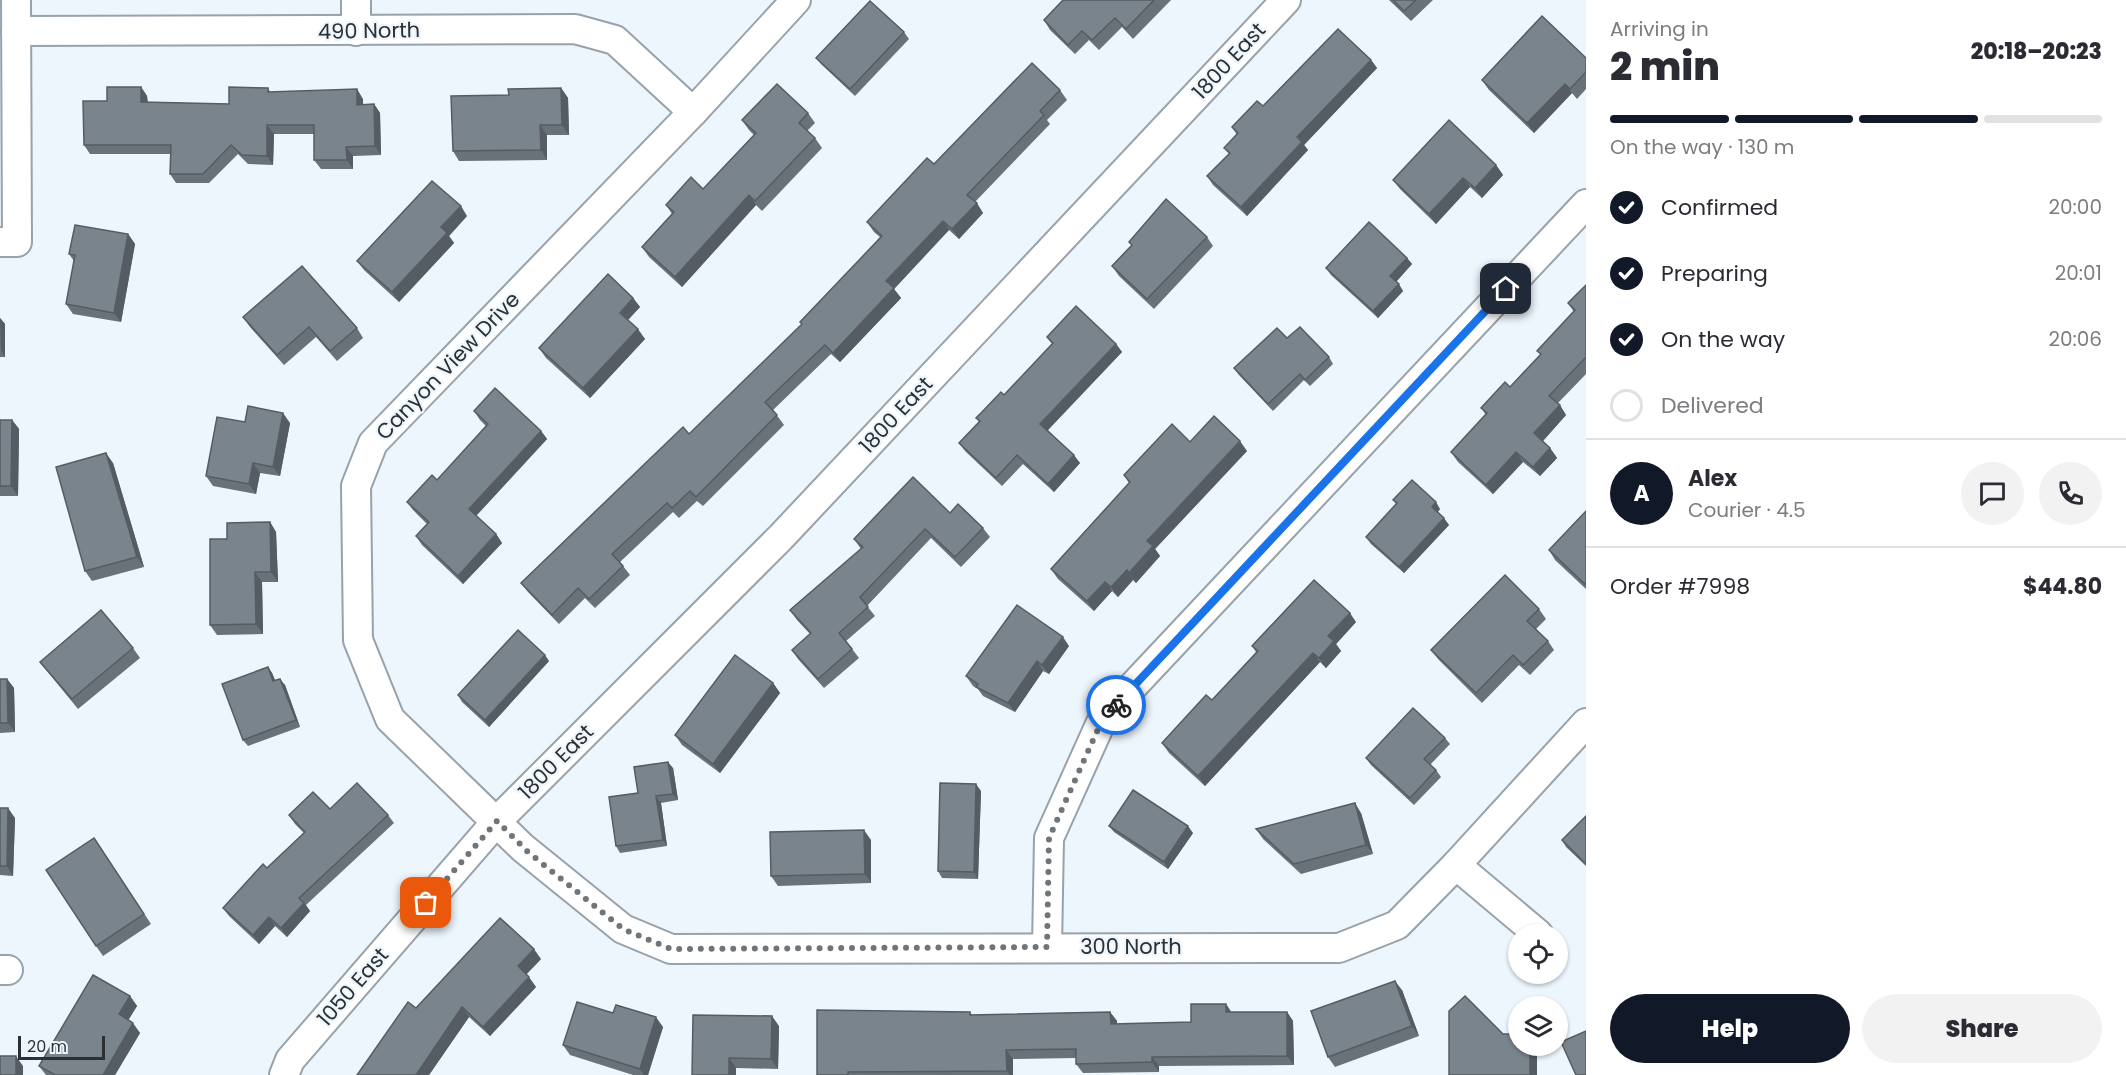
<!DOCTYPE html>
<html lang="en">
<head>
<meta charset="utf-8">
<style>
  body { margin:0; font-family:Poppins,sans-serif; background:#f2f2f3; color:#2b2b33; height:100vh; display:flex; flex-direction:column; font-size:22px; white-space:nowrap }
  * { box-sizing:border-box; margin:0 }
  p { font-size:20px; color:#7c7c81 }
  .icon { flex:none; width:33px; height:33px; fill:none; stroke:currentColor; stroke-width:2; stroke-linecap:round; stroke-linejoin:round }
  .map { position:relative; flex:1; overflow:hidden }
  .side { display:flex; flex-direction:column; background:#fff; width:540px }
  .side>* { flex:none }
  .tools { position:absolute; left:1508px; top:924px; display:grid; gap:12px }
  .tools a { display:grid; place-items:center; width:60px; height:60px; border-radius:50%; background:#fff; box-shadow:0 2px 4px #0004; font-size:30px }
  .scale { position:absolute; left:18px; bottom:15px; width:87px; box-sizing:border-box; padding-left:6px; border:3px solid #2c3033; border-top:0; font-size:16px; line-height:21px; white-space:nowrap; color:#2c3033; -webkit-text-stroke:4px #edf5fd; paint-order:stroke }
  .pin { position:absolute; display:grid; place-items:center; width:51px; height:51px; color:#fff; margin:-26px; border-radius:12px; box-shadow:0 3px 9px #0006 }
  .courier { position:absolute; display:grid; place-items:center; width:60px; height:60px; margin:-30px; border:4px solid #1a73e8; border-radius:50%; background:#fff; color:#222; box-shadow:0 2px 8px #0007 }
  .overview em { font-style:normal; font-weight:800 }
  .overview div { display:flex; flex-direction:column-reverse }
  .overview { display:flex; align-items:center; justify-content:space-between; height:102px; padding:0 24px }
  h1 { font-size:39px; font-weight:800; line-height:45px }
  .bar { display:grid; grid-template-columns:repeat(4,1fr); gap:9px 6px; align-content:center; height:72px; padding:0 24px }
  .bar i { height:8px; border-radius:4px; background:#e1e1e2 }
  .bar .active { background:#111827 }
  .bar p { grid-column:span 4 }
  .line { display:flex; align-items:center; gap:15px; padding:0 24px; border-top:2px solid #e1e1e2 }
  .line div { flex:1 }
  .round { display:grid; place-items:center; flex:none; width:63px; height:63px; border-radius:32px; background:#f2f2f3 }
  ol { padding:0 24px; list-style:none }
  li { display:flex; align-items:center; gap:18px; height:66px }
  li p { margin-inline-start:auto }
  li .icon { padding:6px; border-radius:50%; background:#111827; color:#fff; stroke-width:4 }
  li:last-child { color:#7c7c81 }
  li i { width:33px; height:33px; border:3px solid #e1e1e2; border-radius:50% }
  .button { display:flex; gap:12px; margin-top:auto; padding:12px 24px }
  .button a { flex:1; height:69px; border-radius:36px; background:#111827; color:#fff; font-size:24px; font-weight:800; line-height:69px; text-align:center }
  .button a+a { background:#f2f2f3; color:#2b2b33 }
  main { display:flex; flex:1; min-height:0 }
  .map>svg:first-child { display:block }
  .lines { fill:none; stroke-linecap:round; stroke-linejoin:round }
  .minor-casing { stroke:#98a2ab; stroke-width:32 }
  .minor { stroke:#fff; stroke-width:28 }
  .wall { fill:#697279 }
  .shaded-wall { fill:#555c63 }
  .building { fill:#7a848d; stroke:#555c63; stroke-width:1.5 }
  .done { stroke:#70757a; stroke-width:6; stroke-dasharray:0 10.8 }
  .route { stroke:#1a73e8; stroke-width:8 }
  .labels { text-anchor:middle; stroke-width:4.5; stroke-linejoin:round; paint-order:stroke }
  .street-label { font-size:21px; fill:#2c3033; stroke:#edf5fd }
</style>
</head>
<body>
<main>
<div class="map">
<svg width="1586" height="1075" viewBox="0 0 1586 1075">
  <rect width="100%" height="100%" fill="#edf5fd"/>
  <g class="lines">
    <!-- minor casing -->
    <g class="minor-casing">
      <g id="minor">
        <path d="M356,0V31"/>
        <path d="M796,0L693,112L373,443L356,486L358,640L390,719L523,848L623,929L671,949L1339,948L1397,925L1456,865L1586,723"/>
        <path d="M16,31L575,29L615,40L693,112"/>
        <path d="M0,242H17L16,0"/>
        <path d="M1456,865L1538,934"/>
        <path d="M1047,947L1049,838L1103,718L1586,204"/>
        <path d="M0,970H8"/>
        <path d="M284,1075L290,1060L497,821L781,537L1286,0"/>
      </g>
    </g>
    <!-- minor -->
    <use href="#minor" class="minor"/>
  </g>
  <!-- wall -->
  <g class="wall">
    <path d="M1063,0H1171L1133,39L1122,27L1099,50L1089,40L1075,54L1050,30L1044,20Z"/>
    <path d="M1389,0H1433L1411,21Z"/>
    <path d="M904,32L909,39L855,96L821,64L816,58Z"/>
    <path d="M1586,58V89L1577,99L1572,93L1534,133L1489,90L1482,80Z"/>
    <path d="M1371,60L1377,68L1304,145L1308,150L1247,216L1213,185L1207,176L1229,154L1224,148L1237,135L1232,127L1263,106Z"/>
    <path d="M141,87L147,96L148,102L229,104L268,88L270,92L363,99V105L374,104L380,113L381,155L353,156V169H321L314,160V134H274L273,165L248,164L238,154L209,183H176L170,174L171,154H90L84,145L107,101Z"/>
    <path d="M561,88L568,98L569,135H547V160L459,161L453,151L509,95Z"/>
    <path d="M1060,90L1067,100L1047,120L1050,124L975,202L983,213L959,239L949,230L894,289L901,298L840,362L831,354L773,410L784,425L703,506L697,501L679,518L673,512L620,562L630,575L595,608L585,598L559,624L528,592L521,583L689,434L802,324L880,237L874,232L867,222L934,164Z"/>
    <path d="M808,113L815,123L807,131L815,138L822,148L762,211L756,205L682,287L649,257L642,247L672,214L666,205L703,189L754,135L749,130L742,120Z"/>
    <path d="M1496,165L1503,175L1482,198L1470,187L1436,224L1400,189L1393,180Z"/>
    <path d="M467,216L449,236L454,243L399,302L364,270L357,261Z"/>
    <path d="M128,234L135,244L121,322L73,314L66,304L74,261L69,254Z"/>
    <path d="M1207,237L1213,246L1154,309L1119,276L1112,266L1132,245L1129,242Z"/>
    <path d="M1407,258L1412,264L1396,282L1403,291L1378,318L1331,275L1326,268Z"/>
    <path d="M1586,285V374L1558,403L1566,415L1543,441L1550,448L1557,458L1540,476L1523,462L1493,494L1458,462L1451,452L1486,415L1481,408L1510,387L1541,355L1537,351L1574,312L1568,303Z"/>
    <path d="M633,298L640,307L628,320L645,339L590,398L546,358L539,348Z"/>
    <path d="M243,317L357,328L363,338L337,361L316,337L284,365L250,327Z"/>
    <path d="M0,318L5,324V357H0Z"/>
    <path d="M1047,337L1116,344L1122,352L1048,430L1080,463L1054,492L1023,464L1002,486L965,451L959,443L979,422L976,418L1004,395L1052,344Z"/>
    <path d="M1287,338L1329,357L1333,364L1310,386L1304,380L1273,411L1239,375L1234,368Z"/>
    <path d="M474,411L541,431L547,439L476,516L496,534L502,543L463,584L422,545L416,536L427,524L413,510L407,502L437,480L486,426L480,420Z"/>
    <path d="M0,420H12L19,429L18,496H0Z"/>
    <path d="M245,422L290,423L280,476L260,473L256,494L213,486L206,476Z"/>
    <path d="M1190,442L1247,451L1155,549L1160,556L1136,583L1133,580L1118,597L1112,591L1094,611L1058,579L1051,569L1129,483L1124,475Z"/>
    <path d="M113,463L144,567L92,581L85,571Z"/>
    <path d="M1393,500L1440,509L1438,512L1449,525L1404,573L1371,544L1366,537L1396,504Z"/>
    <path d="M1586,511V589L1555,560L1549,550Z"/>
    <path d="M950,513L983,528L990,537L961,567L931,538L867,606L875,616L846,641L859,658L824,688L798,659L792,650L810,634L797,620L790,610L861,549L854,539Z"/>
    <path d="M270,522L276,532L278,582H262L263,634L217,635L210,625L227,539Z"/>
    <path d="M1539,609L1546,619L1536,629L1548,641L1554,650L1530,675L1519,665L1482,703L1438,659L1431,650Z"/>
    <path d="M1356,622L1336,644L1341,651L1326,668L1320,662L1205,786L1169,753L1162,743L1212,700L1256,652L1252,646Z"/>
    <path d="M1069,646L1049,674L1043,671L1015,712L983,696L978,689L973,686L966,676Z"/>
    <path d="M133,648L140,658L78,709L47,671L40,662Z"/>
    <path d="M549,661L489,727L462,702L458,695Z"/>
    <path d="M268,667L272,673L275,680L285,685L300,727L248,746L243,740Z"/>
    <path d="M0,679H7L14,688L15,732L0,733Z"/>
    <path d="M773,683L780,693L720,773L682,745L675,735Z"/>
    <path d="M1445,738L1450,744L1430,765L1436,770L1441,777L1414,805L1371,765L1366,758Z"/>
    <path d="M673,768L678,800L661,803L667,846L620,853L616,846L638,793Z"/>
    <path d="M981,791L978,879L942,878L938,871Z"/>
    <path d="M0,808L15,818L13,876L0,875Z"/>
    <path d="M330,809L388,815L394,823L306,905L310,911L287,937L275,926L259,944L229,916L223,908L304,833L295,824L289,815Z"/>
    <path d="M1361,813L1373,854L1301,874L1263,839L1256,829Z"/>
    <path d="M1586,816V866L1566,847L1562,840Z"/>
    <path d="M1109,826L1193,833L1168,869L1114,832Z"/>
    <path d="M94,838L151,924L103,956L96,946Z"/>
    <path d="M871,840V883L778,886L771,876Z"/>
    <path d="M541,959L526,974L536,987L490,1036L469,1017L429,1075H357L416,1008Z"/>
    <path d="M1402,990L1419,1036L1335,1067L1328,1057Z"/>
    <path d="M130,996L137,1006L128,1020L140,1033L115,1075H46L39,1066Z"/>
    <path d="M1226,1004L1231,1012H1287L1293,1021L1294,1065L1159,1066V1072L1083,1073L1076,1064V1058L1013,1059V1075H817L970,1012L972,1015L1110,1012L1117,1021V1024L1191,1022Z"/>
    <path d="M613,1013L663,1027L648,1075H633L570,1055L563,1045Z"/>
    <path d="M779,1026L778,1069L736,1068V1075H692Z"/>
  </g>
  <!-- shaded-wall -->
  <g class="shaded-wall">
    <path d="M1371,60L1377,68L1304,145L1308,150L1247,216L1241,207L1297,137Z"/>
    <path d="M1565,84L1572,93L1534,133L1527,123Z"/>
    <path d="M141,87L147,96L148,111L141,102Z"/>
    <path d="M561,88L568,98L569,135L562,125Z"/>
    <path d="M357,89L363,99V114L357,105Z"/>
    <path d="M374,104L380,113L381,155L375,146Z"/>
    <path d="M267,125L274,134L273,165L267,156Z"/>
    <path d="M540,125L547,135V160L541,150Z"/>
    <path d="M346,147L353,156V169L347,160Z"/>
    <path d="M1496,165L1503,175L1482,198L1475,188Z"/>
    <path d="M1463,178L1470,187L1436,224L1429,214Z"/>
    <path d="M749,195L756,205L682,287L675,277Z"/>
    <path d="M977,203L983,213L959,239L952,229Z"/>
    <path d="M461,206L467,216L449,236L454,243L399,302L392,292L441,227Z"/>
    <path d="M943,221L949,230L894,289L901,298L840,362L833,353L886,281Z"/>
    <path d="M128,234L135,244L121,322L114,313Z"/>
    <path d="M1407,258L1412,264L1395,283L1390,276Z"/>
    <path d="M1399,284L1403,291L1378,318L1373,311Z"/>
    <path d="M633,298L640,307L626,322L620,313Z"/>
    <path d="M0,318L5,324V357L1,350Z"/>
    <path d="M638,329L645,339L590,398L583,388Z"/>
    <path d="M1116,344L1122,352L1046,432L1040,424Z"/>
    <path d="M1560,405L1566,415L1541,443L1534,433Z"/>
    <path d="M283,413L290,423L280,476L273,467Z"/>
    <path d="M12,420L19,429L18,496L11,486Z"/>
    <path d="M541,431L547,439L475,517L469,509Z"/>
    <path d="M1240,441L1247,451L1155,549L1160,556L1136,583L1129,573L1147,541Z"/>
    <path d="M1550,448L1557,458L1540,476L1533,467Z"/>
    <path d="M1516,452L1523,462L1493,494L1486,485Z"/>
    <path d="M106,453L113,463L144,567L137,557Z"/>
    <path d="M1074,455L1080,463L1054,492L1048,484Z"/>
    <path d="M253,463L260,473L256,494L249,484Z"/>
    <path d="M1436,502L1440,509L1436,513L1432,507Z"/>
    <path d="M1444,518L1449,525L1404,573L1399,567Z"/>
    <path d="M270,522L276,532L278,582L271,572Z"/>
    <path d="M496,534L502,543L463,584L458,576Z"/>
    <path d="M1127,570L1133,580L1118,597L1111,587Z"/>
    <path d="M255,572L262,582L263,634L256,624Z"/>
    <path d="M1105,582L1112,591L1094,611L1087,601Z"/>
    <path d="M1350,613L1356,622L1336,644L1341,651L1326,668L1319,658L1328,636Z"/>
    <path d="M1063,637L1069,646L1049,674L1042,665Z"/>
    <path d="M1313,653L1320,662L1205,786L1198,776Z"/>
    <path d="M545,655L549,661L489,727L485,720Z"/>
    <path d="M1037,661L1043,671L1015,712L1008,703Z"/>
    <path d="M268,667L272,673L278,688L273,681Z"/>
    <path d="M7,679L14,688L15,732L8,723Z"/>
    <path d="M280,679L285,685L300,727L296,720Z"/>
    <path d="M773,683L780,693L720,773L713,764Z"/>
    <path d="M668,762L673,768L678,800L673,794Z"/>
    <path d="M976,784L981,791L978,879L974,872Z"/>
    <path d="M656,796L661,803L667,846L663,840Z"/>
    <path d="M1355,803L1361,813L1373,854L1366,845Z"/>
    <path d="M8,808L15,818L13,876L7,866Z"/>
    <path d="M1188,826L1193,833L1168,869L1164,862Z"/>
    <path d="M864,830L871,840V883L865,874Z"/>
    <path d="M304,903L310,911L287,937L281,928Z"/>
    <path d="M269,917L275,926L259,944L253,935Z"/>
    <path d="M534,949L541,959L525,976L518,966Z"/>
    <path d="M529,977L536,987L490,1036L483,1027Z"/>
    <path d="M1395,981L1402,990L1419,1036L1412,1026Z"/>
    <path d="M130,996L137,1006L126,1024L119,1014Z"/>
    <path d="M1226,1004L1232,1013L1226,1012Z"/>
    <path d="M462,1007L469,1017L429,1075H416Z"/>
    <path d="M1110,1012L1117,1021V1033L1111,1024Z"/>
    <path d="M1287,1012L1293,1021L1294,1065L1287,1056Z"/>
    <path d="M772,1016L779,1026L778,1069L771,1059Z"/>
    <path d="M656,1017L663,1027L648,1075H644L640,1069Z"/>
    <path d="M133,1023L140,1033L115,1075H103Z"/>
    <path d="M1530,1046H1534L1537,1049V1075H1530Z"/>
    <path d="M1006,1050L1013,1059V1075H1010L1007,1071Z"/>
    <path d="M16,1056L23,1066V1075H16Z"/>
    <path d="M1152,1057L1159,1066V1072L1152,1062Z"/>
    <path d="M729,1058L736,1068V1075H729Z"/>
  </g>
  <!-- building -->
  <g class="building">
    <path d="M1063,0H1154L1126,29L1115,18L1092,40L1082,31L1068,45L1044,20Z"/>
    <path d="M1393,0H1416L1404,11Z"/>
    <path d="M870,1L904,32L850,89L816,58Z"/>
    <path d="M1542,16L1586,58V72L1570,89L1565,84L1527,123L1482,80Z"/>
    <path d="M1338,29L1371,60L1297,137L1302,142L1241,207L1207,176L1230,153L1224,148L1238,133L1232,127L1257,101L1263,106Z"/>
    <path d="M1032,63L1060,90L1040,111L1044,115L967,195L977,203L952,229L943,221L886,281L894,288L833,353L825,345L765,402L777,415L696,497L690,491L672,508L667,503L612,554L623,566L589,599L578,588L552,615L521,583L683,427L689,434L802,324L800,322L882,236L867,222L927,158L934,164Z"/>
    <path d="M777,84L808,113L799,123L815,138L755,201L749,195L675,277L642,247L674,212L666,205L691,177L703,189L756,133L742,120Z"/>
    <path d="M107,87H141V102L229,104V87L268,88V92L357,89V105L374,104L375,146L346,147L347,160H314V125H267V156L242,155L231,145L203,174H170L171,145H84L83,101H107Z"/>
    <path d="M561,88L562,125H540L541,150L453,151L451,96L509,95L508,89Z"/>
    <path d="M1449,120L1496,165L1475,188L1463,178L1429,214L1393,180Z"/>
    <path d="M432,181L461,206L441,227L447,233L392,292L357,261Z"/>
    <path d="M1166,199L1207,237L1147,299L1112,266L1132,245L1129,242Z"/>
    <path d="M1369,222L1407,258L1390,276L1399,284L1373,311L1326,268Z"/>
    <path d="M75,225L128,234L114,313L66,304L75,255L69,254Z"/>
    <path d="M302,266L357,328L330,351L309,327L277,355L243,317Z"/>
    <path d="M608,274L633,298L620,313L638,329L583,388L539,348Z"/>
    <path d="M1586,285V357L1549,396L1560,405L1534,433L1550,448L1533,467L1516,452L1486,485L1451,452L1487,413L1481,408L1505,382L1510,387L1541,354L1537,351L1575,310L1568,303Z"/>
    <path d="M1076,306L1116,344L1040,424L1074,455L1048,484L1017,455L996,478L959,443L980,421L976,418L981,413L1001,392L1004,395L1053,343L1047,337Z"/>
    <path d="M1300,327L1329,357L1305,380L1300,374L1268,404L1234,368L1277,328L1287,338Z"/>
    <path d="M495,388L541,431L469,509L496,534L458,576L416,536L429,522L407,502L432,475L437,480L488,424L474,411Z"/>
    <path d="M248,406L283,413L273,467L253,463L249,484L206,476L217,417L245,422Z"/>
    <path d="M1214,416L1240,441L1147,541L1153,546L1129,573L1127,570L1111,587L1105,582L1087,601L1051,569L1130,482L1124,475L1172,424L1190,442Z"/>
    <path d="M0,420H12L11,486H0Z"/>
    <path d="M106,453L137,557L85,571L56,467Z"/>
    <path d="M913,477L950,513L958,504L983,528L955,557L925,529L860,597L868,607L839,633L852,649L818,679L792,650L811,633L790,610L863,547L854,539Z"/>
    <path d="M1412,480L1436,502L1432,507L1444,518L1399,567L1366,537L1397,503L1393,500Z"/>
    <path d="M1586,511V585L1549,550Z"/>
    <path d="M270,522L271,572H255L256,624L210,625V539H227V523Z"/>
    <path d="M1505,575L1539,609L1527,621L1548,641L1523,665L1513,655L1476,693L1431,650Z"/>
    <path d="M1314,580L1350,613L1328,636L1334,641L1319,658L1313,653L1198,776L1162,743L1206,695L1212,700L1258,651L1252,646Z"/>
    <path d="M1017,605L1063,637L1042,665L1037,661L1008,703L976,687L978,684L966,676Z"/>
    <path d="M101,610L133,648L72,699L40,662Z"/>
    <path d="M518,630L545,655L485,720L458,695Z"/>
    <path d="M735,655L773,683L713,764L675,735Z"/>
    <path d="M268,667L273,681L280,679L296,720L243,740L222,684Z"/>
    <path d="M0,679H7L8,723H0Z"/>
    <path d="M1413,708L1445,738L1424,759L1436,770L1410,798L1366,758Z"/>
    <path d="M668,762L673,794L656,796L663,840L616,846L609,797L638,793L634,767Z"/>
    <path d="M357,783L388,815L299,898L304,903L281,928L269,917L253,935L223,908L263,864L267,868L305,832L289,815L313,792L330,809Z"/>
    <path d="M940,783L976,784L974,872L938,871Z"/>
    <path d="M1133,790L1188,826L1164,862L1109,826Z"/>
    <path d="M1355,803L1366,845L1294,864L1256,829Z"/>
    <path d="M0,808H8L7,866H0Z"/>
    <path d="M1586,816V864L1562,840Z"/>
    <path d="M864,830L865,874L771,876L770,832Z"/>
    <path d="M94,838L144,914L96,946L46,870Z"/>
    <path d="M500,918L534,949L518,966L529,977L483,1027L462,1007L416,1075H357L408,1002L416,1008Z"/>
    <path d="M93,975L130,996L119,1014L133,1023L103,1075H55L39,1066Z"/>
    <path d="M1395,981L1412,1026L1328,1057L1311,1011Z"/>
    <path d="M1465,996L1503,1034H1516V1040H1518V1046H1530V1075H1449V1011Z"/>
    <path d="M577,1002L613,1013L616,1005L656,1017L640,1069L563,1045Z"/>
    <path d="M1191,1004H1226V1012H1287V1056L1152,1057V1062L1076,1064V1049L1006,1050L1007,1071L848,1072V1075H817V1010L970,1012V1015L1110,1012L1111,1024L1191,1022Z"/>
    <path d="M693,1015L772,1016L771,1059L729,1058V1075H692Z"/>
    <path d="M1586,1031V1075H1576L1561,1042Z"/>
    <rect x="0" y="1056" width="16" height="19"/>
  </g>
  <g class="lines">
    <!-- done -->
    <path class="done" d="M426,903L497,821L528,852L623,929L671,949L1047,947L1049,838L1103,718L1116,705"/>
    <!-- route -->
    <path class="route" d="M1116,705L1506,289"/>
  </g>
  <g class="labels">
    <!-- street labels -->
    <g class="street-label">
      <text transform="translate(369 31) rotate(-1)" y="7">490 North</text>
      <text transform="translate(1229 61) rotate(-47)" y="7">1800 East</text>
      <text transform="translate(448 366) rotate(-46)" y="7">Canyon View Drive</text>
      <text transform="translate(896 415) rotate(-47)" y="7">1800 East</text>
      <text transform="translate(556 762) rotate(-45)" y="7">1800 East</text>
      <text x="1131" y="954">300 North</text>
      <text transform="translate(353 987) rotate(-49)" y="7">1050 East</text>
    </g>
  </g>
</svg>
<div class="tools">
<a><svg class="icon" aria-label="locate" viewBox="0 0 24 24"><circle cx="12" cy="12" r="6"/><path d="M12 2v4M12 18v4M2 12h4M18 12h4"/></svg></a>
<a><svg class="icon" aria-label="layers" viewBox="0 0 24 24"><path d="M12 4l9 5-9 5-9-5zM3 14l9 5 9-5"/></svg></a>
</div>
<div class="scale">20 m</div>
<div class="pin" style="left:426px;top:903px;background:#ea580c"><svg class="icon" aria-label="bag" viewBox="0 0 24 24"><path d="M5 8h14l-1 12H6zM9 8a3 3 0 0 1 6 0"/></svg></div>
<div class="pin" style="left:1506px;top:289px;background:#1f2937"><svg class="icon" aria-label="home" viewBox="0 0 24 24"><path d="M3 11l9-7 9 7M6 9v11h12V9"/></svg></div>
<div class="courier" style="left:1116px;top:705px"><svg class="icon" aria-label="bike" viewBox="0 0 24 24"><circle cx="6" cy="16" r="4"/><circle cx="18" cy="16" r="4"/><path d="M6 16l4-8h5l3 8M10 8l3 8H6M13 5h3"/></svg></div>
</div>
<section class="side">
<div class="overview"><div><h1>2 min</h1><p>Arriving in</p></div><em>20:18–20:23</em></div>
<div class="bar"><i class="active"></i><i class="active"></i><i class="active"></i><i></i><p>On the way · 130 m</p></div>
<ol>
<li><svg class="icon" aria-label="check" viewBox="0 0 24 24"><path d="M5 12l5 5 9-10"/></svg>Confirmed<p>20:00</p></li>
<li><svg class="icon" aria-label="check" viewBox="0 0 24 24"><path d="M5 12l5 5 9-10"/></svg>Preparing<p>20:01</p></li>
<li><svg class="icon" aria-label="check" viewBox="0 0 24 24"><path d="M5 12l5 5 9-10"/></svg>On the way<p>20:06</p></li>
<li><i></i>Delivered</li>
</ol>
<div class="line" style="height:108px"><b class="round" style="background:#111827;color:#fff">A</b><div><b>Alex</b><p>Courier · 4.5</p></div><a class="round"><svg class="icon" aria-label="chat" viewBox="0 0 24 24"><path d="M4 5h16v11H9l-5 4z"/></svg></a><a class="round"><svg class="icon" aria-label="phone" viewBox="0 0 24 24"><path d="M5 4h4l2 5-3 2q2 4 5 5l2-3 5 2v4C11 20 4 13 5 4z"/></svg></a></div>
<div class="line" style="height:78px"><div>Order #7998</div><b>$44.80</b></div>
<div class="button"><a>Help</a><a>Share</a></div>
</section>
</main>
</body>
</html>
